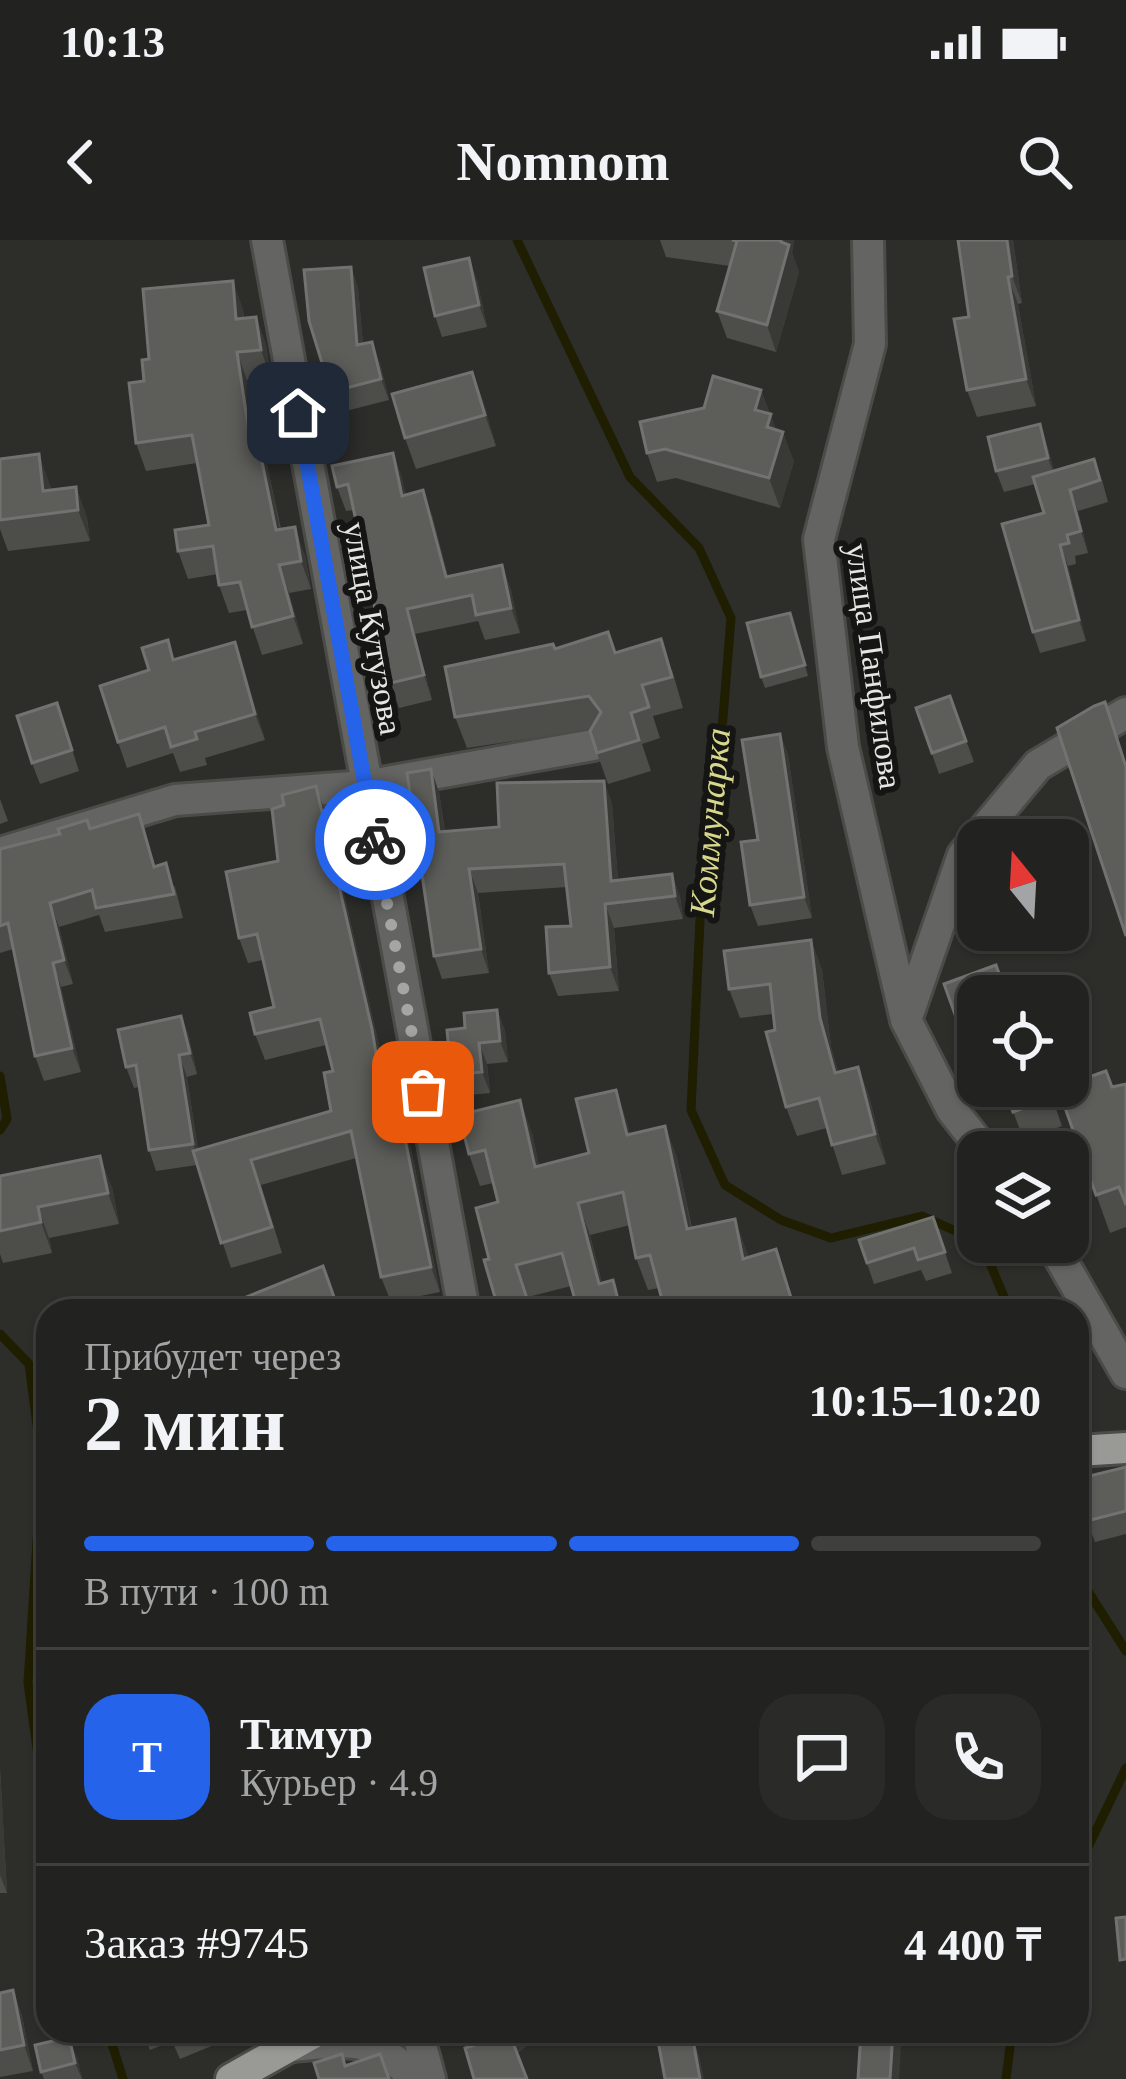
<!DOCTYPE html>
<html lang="ru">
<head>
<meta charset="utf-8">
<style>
  body { margin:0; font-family:"Times New Roman",serif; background:#2a2a29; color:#f1f3f6; height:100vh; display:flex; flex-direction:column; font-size:45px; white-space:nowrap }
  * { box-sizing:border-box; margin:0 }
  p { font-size:39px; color:#a2a4a5 }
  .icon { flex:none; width:66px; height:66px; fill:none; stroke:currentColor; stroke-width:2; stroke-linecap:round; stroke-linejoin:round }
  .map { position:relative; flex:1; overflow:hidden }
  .side { position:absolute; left:36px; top:1059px; width:1053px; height:744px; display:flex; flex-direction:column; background:#222220; border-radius:36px; box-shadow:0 3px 9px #0004,0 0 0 3px #3f3f3e }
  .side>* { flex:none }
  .needle { width:78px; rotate:342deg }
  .buttons { position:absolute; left:957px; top:579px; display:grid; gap:24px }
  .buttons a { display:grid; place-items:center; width:132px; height:132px; border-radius:24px; background:#222220; box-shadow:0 3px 9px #0004,0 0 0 3px #3f3f3e; font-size:60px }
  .pin { position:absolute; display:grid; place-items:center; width:102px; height:102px; color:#fff; margin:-51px; border-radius:24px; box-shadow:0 6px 18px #0006 }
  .courier { position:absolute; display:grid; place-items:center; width:120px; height:120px; margin:-60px; border:9px solid #2563eb; border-radius:50%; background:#fff; color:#222; box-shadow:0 3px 15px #0007 }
  .overview em { font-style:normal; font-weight:800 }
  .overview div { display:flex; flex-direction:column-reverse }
  .overview { display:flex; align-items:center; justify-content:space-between; height:204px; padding:0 48px }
  h1 { font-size:78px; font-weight:800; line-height:90px }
  .bar { display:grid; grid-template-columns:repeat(4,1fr); gap:18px 12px; align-content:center; height:144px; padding:0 48px }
  .bar i { height:15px; border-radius:9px; background:#3f3f3e }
  .bar .on { background:#2563eb }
  .bar p { grid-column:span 4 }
  .line { display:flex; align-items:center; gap:30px; padding:0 48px; border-top:3px solid #3f3f3e }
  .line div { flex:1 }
  .round { display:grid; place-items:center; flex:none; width:126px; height:126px; border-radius:36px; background:#2a2a29 }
  .status { display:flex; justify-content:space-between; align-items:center; height:84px; padding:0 60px; background:#222220; direction:ltr }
  .status svg { height:33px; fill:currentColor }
  header { display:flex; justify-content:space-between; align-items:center; height:156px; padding:0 48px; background:#222220; font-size:54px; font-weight:800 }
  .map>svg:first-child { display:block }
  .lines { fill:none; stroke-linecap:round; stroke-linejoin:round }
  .stream { stroke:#1f1e00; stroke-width:9 }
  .minor-casing { stroke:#4b4b48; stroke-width:36 }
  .tertiary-casing { stroke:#4b4b48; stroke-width:36 }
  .primary-casing { stroke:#4b4b48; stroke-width:36 }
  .minor { stroke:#646462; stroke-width:30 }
  .tertiary { stroke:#646462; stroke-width:30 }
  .primary { stroke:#999a96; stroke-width:30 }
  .wall { fill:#4d4d4a }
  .shaded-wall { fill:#393936 }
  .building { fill:#5d5d5a; stroke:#727270; stroke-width:3 }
  .done { stroke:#a5a5a3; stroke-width:12; stroke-dasharray:0 21.6 }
  .route { stroke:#2563eb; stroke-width:15 }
  .labels { text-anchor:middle; stroke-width:12; stroke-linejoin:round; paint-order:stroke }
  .street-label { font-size:33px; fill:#e6e6e4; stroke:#151514 }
  .water-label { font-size:36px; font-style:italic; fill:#d8d88d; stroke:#151514 }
</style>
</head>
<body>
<div class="status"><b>10:13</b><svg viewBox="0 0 49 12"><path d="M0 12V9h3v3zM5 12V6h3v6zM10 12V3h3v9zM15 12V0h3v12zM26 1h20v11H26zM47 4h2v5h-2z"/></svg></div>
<header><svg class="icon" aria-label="back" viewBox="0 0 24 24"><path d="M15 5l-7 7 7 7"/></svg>Nomnom<svg class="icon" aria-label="search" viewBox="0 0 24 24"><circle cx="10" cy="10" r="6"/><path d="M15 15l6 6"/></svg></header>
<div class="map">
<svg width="1126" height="1839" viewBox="0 0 1126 1839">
  <rect width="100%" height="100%" fill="#2d2d2a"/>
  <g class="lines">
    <!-- stream -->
    <g class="stream">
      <path d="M517,0L630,237L699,308L731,378L723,478L704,595L691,870L725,945L781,980L831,998L922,976L978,1001"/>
      <path d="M0,836L7,879L0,890"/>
      <path d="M981,1002L1010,1071"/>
      <path d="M0,1094L29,1124L42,1223L28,1443L48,1588"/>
      <path d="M1077,1334L1126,1411"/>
      <path d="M1077,1630L1126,1528"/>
      <path d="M108,1791L123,1839"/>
      <path d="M1006,1839L1012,1791"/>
    </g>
    <!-- minor casing -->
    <g class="minor-casing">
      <g id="minor">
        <path d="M267,0L464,1071"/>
        <path d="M868,0L870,104L819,299L843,507L906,780L952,870L985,912"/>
        <path d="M0,613L175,560L365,546L593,505"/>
        <path d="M906,780L963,615L1038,525L1126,473"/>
        <path d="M1051,1002L1126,1133"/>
      </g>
    </g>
    <!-- tertiary casing -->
    <g class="tertiary-casing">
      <g id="tertiary">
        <path d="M417,1791L430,1839"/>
        <path d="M292,1806C351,1801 372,1794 415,1839"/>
      </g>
    </g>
    <!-- primary casing -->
    <g class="primary-casing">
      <g id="primary">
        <path d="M1077,1211L1126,1208"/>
        <path d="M231,1839L317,1791"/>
      </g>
    </g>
    <!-- minor -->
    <use href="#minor" class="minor"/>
    <!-- tertiary -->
    <use href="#tertiary" class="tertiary"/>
    <!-- primary -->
    <use href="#primary" class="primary"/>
  </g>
  <!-- wall -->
  <g class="wall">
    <path d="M660,0H794L792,13L799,32L776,112L727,98L717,71L730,26L666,17Z"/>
    <path d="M1013,0L1022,63L1018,64L1036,166L977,177L967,150L969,77Z"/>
    <path d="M351,27L358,48L363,104L380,123L389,160L338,173L331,152Z"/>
    <path d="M477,40L487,87L442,97L435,76Z"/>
    <path d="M243,69L244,78L256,77L266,105L271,138L247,140L256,198L257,197L267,225L281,289L305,315L311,349L289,353L303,404L262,415L247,370L229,373L219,345L218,334L188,339L178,311L209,285L197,223L146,231L136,203L149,119Z"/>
    <path d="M472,132L496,206L416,229L405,198Z"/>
    <path d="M761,150L776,190L794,221L780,268L676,238L657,242L647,213L704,168Z"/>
    <path d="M1047,205L1054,231L1102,240L1108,262L1078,271L1088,313L1075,316L1076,324L1068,326L1086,401L1040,413L1033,392L1044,273L1035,244L1004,252L996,231Z"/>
    <path d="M393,213L406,255L432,275L448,337L502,325L511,350L520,393L485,400L478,381L415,394L432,460L399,468L391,443L354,270L346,271L337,247Z"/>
    <path d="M0,219L50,245L51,250L76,247L87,278L90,301L8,311L0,289Z"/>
    <path d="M790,373L808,436L765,448L761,437Z"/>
    <path d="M235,402L265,500L205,518L207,525L180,532L173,513L127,528L118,502L149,430L175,419Z"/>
    <path d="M555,409L616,412L672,430L683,468L653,476L660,498L642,504L651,531L608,544L597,513L591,489L467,508L455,477Z"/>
    <path d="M950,456L974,522L939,534L916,468Z"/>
    <path d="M64,484L79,531L40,544L32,523Z"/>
    <path d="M780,494L788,515L812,678L758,686L750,665L758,600Z"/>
    <path d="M604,541L612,564L618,640L672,634L680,657L683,679L614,688L619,751L558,756L549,733L571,686L567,647L478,653L489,733L442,739L434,716L439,552L445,591L499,587Z"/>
    <path d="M316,546L325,572L381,814L393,886L402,884L411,909L440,1052L391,1062L381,1037L356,918L261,945L282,1013L231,1028L197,925L156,931L149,910L139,847L134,848L126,827L181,776L189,797L197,834L187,837L198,910L331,871L333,831L326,805L265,820L255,794L274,767L263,720L248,723L239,698L278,621L284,565Z"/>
    <path d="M0,559L8,581L0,584Z"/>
    <path d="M139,574L155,626L175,647L183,678L105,692L99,675L59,687L73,744L61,747L81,832L44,841L35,816L13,709L0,713V609L90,589Z"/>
    <path d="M811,700L822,730L831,807L838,832L858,827L869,856L886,924L842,935L827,888L797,896L786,867L773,774L740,778L729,749Z"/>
    <path d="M944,744L978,756V839Z"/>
    <path d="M497,770L505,791L508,822L487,824L490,853L459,856L451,835L465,788Z"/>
    <path d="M1126,844V987L1110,993L1058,848L1112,847Z"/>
    <path d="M1003,846H1048L1062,886L1024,900Z"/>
    <path d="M616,850L630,894L665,886L677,918L692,988L747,1012L748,1017L776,1009L797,1071H665L659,1048L648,1050L636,1018L630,985L590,995L602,1043L571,1046L528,1057L489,1019L498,962L493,943L480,946L469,914L532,893L539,926L589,913Z"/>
    <path d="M0,936L112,947L119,984L49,998L52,1013L3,1023L0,1014Z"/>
    <path d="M933,977L952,1033L926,1041L921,1030L874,1044L859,1000Z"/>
    <path d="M1126,1227V1294L1095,1302L1087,1281Z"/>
    <path d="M0,1528L7,1653H0Z"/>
    <path d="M13,1750L22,1776L33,1831L0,1837V1753Z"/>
    <path d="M142,1791H242L243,1793L180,1819L172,1801L150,1810Z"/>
    <path d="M482,1791H543L544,1793L517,1813L489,1801Z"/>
    <path d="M77,1818L82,1839H44L41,1832Z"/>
  </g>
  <!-- shaded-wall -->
  <g class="shaded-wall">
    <path d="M781,0H794L792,13L799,32L776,112L767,85Z"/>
    <path d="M1007,0H1013L1022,63L1012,36Z"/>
    <path d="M469,18L477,40L487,87L479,65Z"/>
    <path d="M351,27L358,48L365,127L357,105Z"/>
    <path d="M1008,37L1018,64L1036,166L1026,139Z"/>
    <path d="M233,41L243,69L246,107L236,79Z"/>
    <path d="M256,77L266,105L271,138L261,110Z"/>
    <path d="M372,102L380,123L389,160L381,139Z"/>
    <path d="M237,112L247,140L260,227L250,199Z"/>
    <path d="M472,132L484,163L496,206L485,175Z"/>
    <path d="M761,150L780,201L783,192L794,221L780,268L769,238L755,170Z"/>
    <path d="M1040,184L1047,205L1056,240L1048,218Z"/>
    <path d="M257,197L267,225L286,318L276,290Z"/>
    <path d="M393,213L402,237L411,280L402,256Z"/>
    <path d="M39,214L50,245L54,273L43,251Z"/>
    <path d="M76,247L87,278L90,301L78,270Z"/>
    <path d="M423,250L432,275L454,362L446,337Z"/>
    <path d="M1070,250L1078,271L1088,313L1081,291Z"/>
    <path d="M295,287L305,315L311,349L301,321Z"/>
    <path d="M1060,305L1068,326L1086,401L1079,380Z"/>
    <path d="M279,325L289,353L303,404L293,376Z"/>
    <path d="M502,325L511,350L520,393L511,368Z"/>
    <path d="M407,369L415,394L432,460L424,435Z"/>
    <path d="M235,402L244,428L265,500L255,474Z"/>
    <path d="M780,494L788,515L812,678L804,657Z"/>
    <path d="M431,529L439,552L448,615L439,592Z"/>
    <path d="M604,541L612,564L620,665L611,641Z"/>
    <path d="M316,546L325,572L381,814L397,912L388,886Z"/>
    <path d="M469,629L478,653L489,733L481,709Z"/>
    <path d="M672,634L680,657L683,679L675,656Z"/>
    <path d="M50,663L59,687L73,744L64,720Z"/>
    <path d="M605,664L614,688L619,751L610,727Z"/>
    <path d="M811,700L822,730L831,807L846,862L835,833L820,778Z"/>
    <path d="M53,723L61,747L81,832L72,808Z"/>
    <path d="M497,770L505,791L508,822L500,801Z"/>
    <path d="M181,776L189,797L197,834L190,813Z"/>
    <path d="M479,803L487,824L490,853L482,832Z"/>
    <path d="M179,815L187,837L200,925L193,904Z"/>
    <path d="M858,827L869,856L886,924L875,894Z"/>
    <path d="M616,850L627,882L638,927L627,895Z"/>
    <path d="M520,860L532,893L547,959L535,927Z"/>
    <path d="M402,884L411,909L440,1052L431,1027Z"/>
    <path d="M665,886L677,918L698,1021L687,989Z"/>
    <path d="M100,916L112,947L119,984L108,953Z"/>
    <path d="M578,963L590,995L609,1071L599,1044Z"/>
    <path d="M38,967L49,998L52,1013L41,982Z"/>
    <path d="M735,979L747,1012L755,1051L743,1019Z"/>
    <path d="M0,1528L7,1653L0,1635Z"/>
    <path d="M13,1750L22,1776L33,1831L24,1805Z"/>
    <path d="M504,1791H543L544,1793L504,1822L495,1798Z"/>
    <path d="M893,1791H902L899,1839H890Z"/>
    <path d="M692,1794L699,1815L704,1839H700Z"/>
    <path d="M69,1797L77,1818L82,1839L75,1823Z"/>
  </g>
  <!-- building -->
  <g class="building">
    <path d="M732,0H781V2L789,5L767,85L717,71L737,1Z"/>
    <path d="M958,0H1007L1012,36L1008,37L1026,139L967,150L954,79L969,77Z"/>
    <path d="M469,18L479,65L435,76L424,28Z"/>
    <path d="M351,27L357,105L372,102L381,139L331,152L309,81L304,30Z"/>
    <path d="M233,41L236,79L256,77L261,110L237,112L250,199L257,197L276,290L295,287L301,321L279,325L293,376L252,387L240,342L219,345L213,306L178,311L175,290L209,285L192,195L136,203L129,143L144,141L142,120L149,119L143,49Z"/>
    <path d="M472,132L485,175L405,198L392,154Z"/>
    <path d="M713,136L761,150L755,170L771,174L767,187L783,192L769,238L665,209L647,213L640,182L704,168Z"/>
    <path d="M1040,184L1048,218L996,231L988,197Z"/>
    <path d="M393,213L402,256L423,250L446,337L502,325L511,368L476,375L472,355L407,369L424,435L391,443L348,244L337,247L332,226Z"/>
    <path d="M39,214L43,251L76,247L78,270L0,280V219Z"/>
    <path d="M1094,219L1100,240L1070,250L1081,291L1067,295L1069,303L1060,305L1079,380L1033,392L1002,284L1044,273L1033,237Z"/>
    <path d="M790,373L805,425L761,437L747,383Z"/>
    <path d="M608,392L615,413L661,399L672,437L642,445L649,467L631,473L639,500L597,513L590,491L601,472L589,456L455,477L445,427L553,404L555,409Z"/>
    <path d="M168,400L173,420L235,402L255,474L195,492L197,499L171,507L165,487L118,502L100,446L149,430L142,408Z"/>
    <path d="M950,456L966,501L932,513L916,468Z"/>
    <path d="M1105,462L1126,527V696L1057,488L1094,466Z"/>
    <path d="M57,463L72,510L32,523L17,476Z"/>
    <path d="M780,494L804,657L750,665L741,602L758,600L742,500Z"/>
    <path d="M431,529L439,592L499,587L497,543L604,541L611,641L672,634L675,656L605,664L610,727L549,733L546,687L571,686L564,624L469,629L481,709L434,716L407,533Z"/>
    <path d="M316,546L372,789L388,886L402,884L431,1027L381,1037L351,891L251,920L272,987L221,1003L193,911L331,871L324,833L333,831L320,779L255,794L250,773L274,767L257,694L239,698L226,632L278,621L272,569L284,565L282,555Z"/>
    <path d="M139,574L154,627L166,623L174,654L96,668L92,650L50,663L64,720L53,723L72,808L35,816L8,683L0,686V609L60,594L58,589L87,580L90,589Z"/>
    <path d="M811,700L820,778L835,833L858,827L875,894L832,905L819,858L786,867L766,792L775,790L770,744L729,749L724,711Z"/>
    <path d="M996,725L1007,756H978V814L970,816L944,744Z"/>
    <path d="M497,770L500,801L479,803L482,832L451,835L447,790L465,788L464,773Z"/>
    <path d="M181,776L190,813L179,815L193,904L149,910L136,825L126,827L118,790Z"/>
    <path d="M1106,831L1112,847L1126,844V965L1119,947L1096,955L1058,848Z"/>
    <path d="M1004,846H1048L1052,858L1013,872Z"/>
    <path d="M616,850L627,895L665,886L687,989L735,979L743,1019L776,1009L795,1071H665L650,1015L636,1018L623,952L578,963L599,1044L613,1040L621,1071H578L562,1013L516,1025L531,1071H499L484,1020L489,1019L476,968L498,962L485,910L469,914L459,875L520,860L535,927L589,913L576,859Z"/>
    <path d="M100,916L108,953L38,967L41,982L0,991V936Z"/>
    <path d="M933,977L945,1012L918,1020L914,1008L867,1023L859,1000Z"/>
    <path d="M323,1026L339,1071H212Z"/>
    <path d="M1126,1227V1271L1087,1281L1077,1239Z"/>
    <path d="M1126,1677V1719L1120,1720L1116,1678Z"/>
    <path d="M13,1750L24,1805L0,1810V1753Z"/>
    <path d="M861,1791H893L890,1839H858Z"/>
    <path d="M692,1794L700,1839H665L658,1801Z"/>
    <path d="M510,1795L527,1839H474L465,1808Z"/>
    <path d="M69,1797L75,1823L41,1832L35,1805Z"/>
    <path d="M342,1814L345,1826L380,1814L389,1839H319L314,1823Z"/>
  </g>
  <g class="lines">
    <!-- done -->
    <path class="done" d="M375,600L423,852"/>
    <!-- route -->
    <path class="route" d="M298,173L375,600"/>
  </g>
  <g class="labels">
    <!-- street labels -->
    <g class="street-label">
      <text transform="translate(374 388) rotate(80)" y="12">улица Кутузова</text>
      <text transform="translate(875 426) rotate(82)" y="12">улица Панфилова</text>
    </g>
    <!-- water labels -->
    <g class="water-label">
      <text transform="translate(709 582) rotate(-85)" y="13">Коммунарка</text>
    </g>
  </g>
</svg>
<div class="buttons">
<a><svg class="needle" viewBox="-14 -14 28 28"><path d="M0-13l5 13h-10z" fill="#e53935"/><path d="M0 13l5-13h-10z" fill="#a2a4a5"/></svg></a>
<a><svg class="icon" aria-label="locate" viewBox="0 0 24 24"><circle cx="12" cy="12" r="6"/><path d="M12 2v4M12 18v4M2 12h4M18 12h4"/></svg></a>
<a><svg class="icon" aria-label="layers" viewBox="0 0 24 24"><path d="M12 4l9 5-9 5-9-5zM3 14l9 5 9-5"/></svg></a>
</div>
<div class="pin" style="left:423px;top:852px;background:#ea580c"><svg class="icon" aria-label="bag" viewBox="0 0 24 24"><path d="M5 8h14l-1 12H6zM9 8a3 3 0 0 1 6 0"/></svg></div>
<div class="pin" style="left:298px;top:173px;background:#1f2937"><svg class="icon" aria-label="home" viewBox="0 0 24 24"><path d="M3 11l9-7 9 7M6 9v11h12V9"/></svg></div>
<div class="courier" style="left:375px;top:600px"><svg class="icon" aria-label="bike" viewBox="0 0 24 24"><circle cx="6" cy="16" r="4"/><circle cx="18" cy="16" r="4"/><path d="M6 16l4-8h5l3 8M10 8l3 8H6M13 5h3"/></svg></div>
<section class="side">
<div class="overview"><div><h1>2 мин</h1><p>Прибудет через</p></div><em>10:15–10:20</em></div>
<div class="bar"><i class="on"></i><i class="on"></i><i class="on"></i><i></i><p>В пути · 100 m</p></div>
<div class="line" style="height:216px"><b class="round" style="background:#2563eb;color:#fff">Т</b><div><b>Тимур</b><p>Курьер · 4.9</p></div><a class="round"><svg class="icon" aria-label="chat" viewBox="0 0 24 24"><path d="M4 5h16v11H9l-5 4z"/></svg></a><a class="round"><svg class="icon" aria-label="phone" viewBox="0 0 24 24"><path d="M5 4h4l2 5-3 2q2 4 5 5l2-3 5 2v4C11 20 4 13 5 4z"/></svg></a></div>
<div class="line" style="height:156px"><div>Заказ #9745</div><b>4 400 ₸</b></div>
</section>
</div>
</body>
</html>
